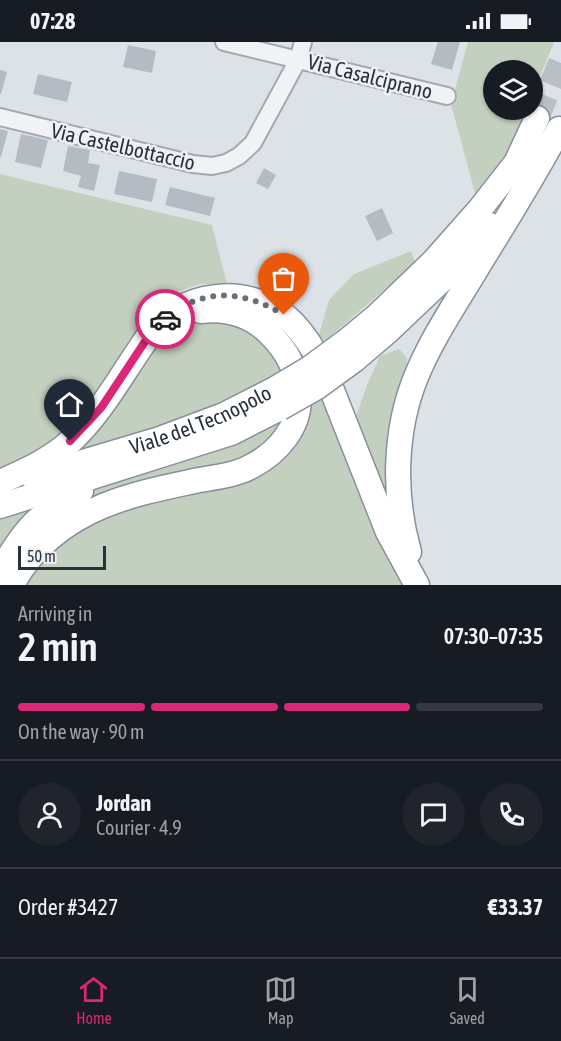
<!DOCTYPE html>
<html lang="en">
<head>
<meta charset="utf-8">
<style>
  body { margin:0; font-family:"Asap Condensed",sans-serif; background:#20242c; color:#f1f3f6; height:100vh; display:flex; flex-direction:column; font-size:22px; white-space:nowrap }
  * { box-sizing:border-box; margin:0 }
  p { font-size:20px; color:#9ea1a6 }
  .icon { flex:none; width:33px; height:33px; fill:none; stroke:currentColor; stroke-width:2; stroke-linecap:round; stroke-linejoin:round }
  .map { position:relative; height:543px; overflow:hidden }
  .panel { display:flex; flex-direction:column; background:#171b24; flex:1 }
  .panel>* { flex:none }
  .fabs { position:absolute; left:483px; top:18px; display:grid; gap:12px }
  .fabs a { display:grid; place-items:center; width:60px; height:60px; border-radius:50%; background:#171b24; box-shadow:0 2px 4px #0004; font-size:30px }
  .scale { position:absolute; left:18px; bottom:15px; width:88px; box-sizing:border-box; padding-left:6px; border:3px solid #28313c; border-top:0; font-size:16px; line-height:21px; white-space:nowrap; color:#28313c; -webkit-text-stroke:4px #edf0f4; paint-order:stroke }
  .pin { position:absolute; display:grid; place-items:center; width:51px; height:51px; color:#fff; margin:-62px -26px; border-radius:50% 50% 50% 0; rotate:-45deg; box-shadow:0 0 6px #0007 }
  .pin .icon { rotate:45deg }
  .courier { position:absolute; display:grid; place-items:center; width:60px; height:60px; margin:-30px; border:4px solid #db2777; border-radius:50%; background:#fff; color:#222; box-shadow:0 2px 8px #0007 }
  .headline em { font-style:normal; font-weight:600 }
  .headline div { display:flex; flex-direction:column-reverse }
  .headline { display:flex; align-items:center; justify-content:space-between; height:102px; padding:0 18px }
  h1 { font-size:39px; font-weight:600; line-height:45px }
  .bar { display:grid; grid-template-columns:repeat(4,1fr); gap:9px 6px; align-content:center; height:72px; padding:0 18px }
  .bar i { height:8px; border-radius:4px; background:#363941 }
  .bar .current { background:#db2777 }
  .bar p { grid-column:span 4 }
  .line { display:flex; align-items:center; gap:15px; padding:0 18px; border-top:2px solid #363941 }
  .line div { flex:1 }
  .round { display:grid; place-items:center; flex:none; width:63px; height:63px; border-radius:32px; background:#20242c }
  .status { display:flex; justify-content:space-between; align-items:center; height:42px; padding:0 30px; background:#171b24; direction:ltr }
  .status svg { height:16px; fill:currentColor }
  .dock { display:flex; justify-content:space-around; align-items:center; height:84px; border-top:2px solid #363941; background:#171b24; font-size:16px; color:#9ea1a6 }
  .dock a { display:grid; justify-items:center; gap:3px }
  .dock .current { color:#db2777 }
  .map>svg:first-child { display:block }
  .green { fill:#c4d0bf }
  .building { fill:#b5bbc3 }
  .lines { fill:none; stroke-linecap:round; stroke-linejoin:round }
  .highway-tunnel { stroke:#b9bfc4; stroke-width:24; stroke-dasharray:24 12; stroke-linecap:butt }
  .minor-casing { stroke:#a3a9b0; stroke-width:20 }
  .highway-casing { stroke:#86909c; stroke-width:27 }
  .minor { stroke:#f0f2f5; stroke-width:16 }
  .highway { stroke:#fff; stroke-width:24 }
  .highway-bridge-casing { stroke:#86909c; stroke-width:27; stroke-linecap:butt }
  .highway-bridge { stroke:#fff; stroke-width:24 }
  .done { stroke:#676f78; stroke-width:6; stroke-dasharray:0 10.8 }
  .route { stroke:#db2777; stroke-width:8 }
  .labels { text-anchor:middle; stroke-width:5; stroke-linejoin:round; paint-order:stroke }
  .street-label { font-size:21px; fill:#28313c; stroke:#edf0f4 }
</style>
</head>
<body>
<div class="status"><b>07:28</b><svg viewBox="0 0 49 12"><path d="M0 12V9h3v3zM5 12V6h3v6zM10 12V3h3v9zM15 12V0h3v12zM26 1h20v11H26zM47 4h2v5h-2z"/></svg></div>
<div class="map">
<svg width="561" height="543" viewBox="0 0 561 543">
  <rect width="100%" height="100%" fill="#dde2e6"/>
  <!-- green -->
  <g class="green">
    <path d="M468,0H554L533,52L532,28H494V68H526L511,104L476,155L451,62Z"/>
    <path d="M0,132L212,183L227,242H201L173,251L150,272L85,370L65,390L13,424L0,428Z"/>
    <path d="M411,209L415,221L326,298L318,296L329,258L354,232Z"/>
    <path d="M210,277L254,286L288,327L230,358L160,384L65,415L159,301L182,285L197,278Z"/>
    <path d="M399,307L407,316L396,496L353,383L367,343L380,314Z"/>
    <path d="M326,349L405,543H23L35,524L91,476L232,438L307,361Z"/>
    <path d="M288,373L277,394L237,420L137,443L0,543L19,509L83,452L113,439Z"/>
    <path d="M42,460L0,513V474Z"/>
  </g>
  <!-- building -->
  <g class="building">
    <path d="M438,0H460L452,28L431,22Z"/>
    <path d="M128,3L156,9L152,31L123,25Z"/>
    <path d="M0,28L7,30L1,52H0Z"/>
    <path d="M38,32L72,40L67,60L33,52Z"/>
    <path d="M0,87L8,89L1,115H0Z"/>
    <path d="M21,92L48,98L41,126L15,120Z"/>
    <path d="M68,104L90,108L88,121L100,123L94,149L78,145L81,134L63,129Z"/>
    <path d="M264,126L276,133L268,147L256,141Z"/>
    <path d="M119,129L157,137L152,160L114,152Z"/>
    <path d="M170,145L215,156L210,174L165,163Z"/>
    <path d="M382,166L393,191L377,199L365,174Z"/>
  </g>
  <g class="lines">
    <!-- highway-tunnel -->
    <path class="highway-tunnel" d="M537,76L561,19"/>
    <!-- minor casing -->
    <g class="minor-casing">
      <g id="minor">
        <path d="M224,0L447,54"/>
        <path d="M0,75L193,122L212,124L226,121L239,114L253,101L298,18L303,0"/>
      </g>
    </g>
    <!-- highway casing -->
    <g class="highway-casing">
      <g id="highway">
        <path d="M348,298L378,273L434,219L480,167L516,121L537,76"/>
        <path d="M354,318L388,289L446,234L490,183"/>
        <path id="s1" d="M33,435L160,397L224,373L273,348"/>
        <path d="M0,440C25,429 50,418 71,399C99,373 118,339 139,308C144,301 149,292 155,286C190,246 256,243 294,282C305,294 314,308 322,323L388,490L417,543"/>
        <path d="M0,464L231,391L280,366"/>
        <path d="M409,510C393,454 394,389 416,335C432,296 456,261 478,224C506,179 534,134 559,87"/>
        <path d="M0,530C25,486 36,474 81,449"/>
        <path d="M12,543C30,507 66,479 103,464C134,451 167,445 199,438C217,435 236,433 252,424C277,411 299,386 299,357C299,330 288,309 268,290C249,272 226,266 201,269"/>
      </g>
    </g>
    <!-- minor -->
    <use href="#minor" class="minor"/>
    <!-- highway -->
    <use href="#highway" class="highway"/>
    <!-- highway-bridge casing -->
    <g class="highway-bridge-casing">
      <g id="highway-bridge">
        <path d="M273,348L310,326L348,298"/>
        <path d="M280,366L317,345L354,318"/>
      </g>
    </g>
    <!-- highway-bridge -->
    <use href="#highway-bridge" class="highway-bridge"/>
  </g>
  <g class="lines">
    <!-- done -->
    <path class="done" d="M165,277C202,245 244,248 284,273"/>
    <!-- route -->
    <path class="route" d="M70,399L101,366L154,286L165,277"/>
  </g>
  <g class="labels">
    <!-- street labels -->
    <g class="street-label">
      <text transform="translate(370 35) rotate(14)" y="7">Via Casalciprano</text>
      <text transform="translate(123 105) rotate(13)" y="7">Via Castelbottaccio</text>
      <text dy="7" stroke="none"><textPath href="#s1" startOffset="177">Viale del Tecnopolo</textPath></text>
    </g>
  </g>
</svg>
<div class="fabs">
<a><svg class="icon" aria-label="layers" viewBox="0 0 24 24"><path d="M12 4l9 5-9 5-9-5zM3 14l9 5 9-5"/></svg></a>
</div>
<div class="scale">50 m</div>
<div class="pin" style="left:284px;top:273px;background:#ea580c"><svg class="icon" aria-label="bag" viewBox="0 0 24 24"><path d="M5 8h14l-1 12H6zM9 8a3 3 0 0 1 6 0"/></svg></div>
<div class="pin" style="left:70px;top:399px;background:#1f2937"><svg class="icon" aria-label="home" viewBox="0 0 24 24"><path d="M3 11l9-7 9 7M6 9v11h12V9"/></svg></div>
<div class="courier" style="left:165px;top:277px"><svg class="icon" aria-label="car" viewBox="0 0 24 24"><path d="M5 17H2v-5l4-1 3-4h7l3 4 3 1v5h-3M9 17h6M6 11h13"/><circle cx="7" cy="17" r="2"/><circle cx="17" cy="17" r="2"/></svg></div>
</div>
<section class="panel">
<div class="headline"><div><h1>2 min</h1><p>Arriving in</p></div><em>07:30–07:35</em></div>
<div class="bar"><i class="current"></i><i class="current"></i><i class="current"></i><i></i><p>On the way · 90 m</p></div>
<div class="line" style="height:108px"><a class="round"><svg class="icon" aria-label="person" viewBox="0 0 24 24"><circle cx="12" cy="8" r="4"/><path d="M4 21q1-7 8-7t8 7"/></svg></a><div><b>Jordan</b><p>Courier · 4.9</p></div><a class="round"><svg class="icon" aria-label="chat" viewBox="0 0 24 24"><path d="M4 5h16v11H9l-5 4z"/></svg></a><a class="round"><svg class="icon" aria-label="phone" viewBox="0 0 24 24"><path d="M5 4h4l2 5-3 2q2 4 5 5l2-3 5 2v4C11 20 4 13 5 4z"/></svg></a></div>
<div class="line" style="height:78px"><div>Order #3427</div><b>€33.37</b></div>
</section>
<nav class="dock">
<a class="current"><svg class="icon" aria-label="home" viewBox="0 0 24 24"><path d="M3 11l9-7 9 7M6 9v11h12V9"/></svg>Home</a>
<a><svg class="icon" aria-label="map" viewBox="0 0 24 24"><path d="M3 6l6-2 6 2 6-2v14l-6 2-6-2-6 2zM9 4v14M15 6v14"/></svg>Map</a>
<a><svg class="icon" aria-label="saved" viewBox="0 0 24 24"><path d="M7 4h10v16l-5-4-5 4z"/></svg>Saved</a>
</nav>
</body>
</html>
